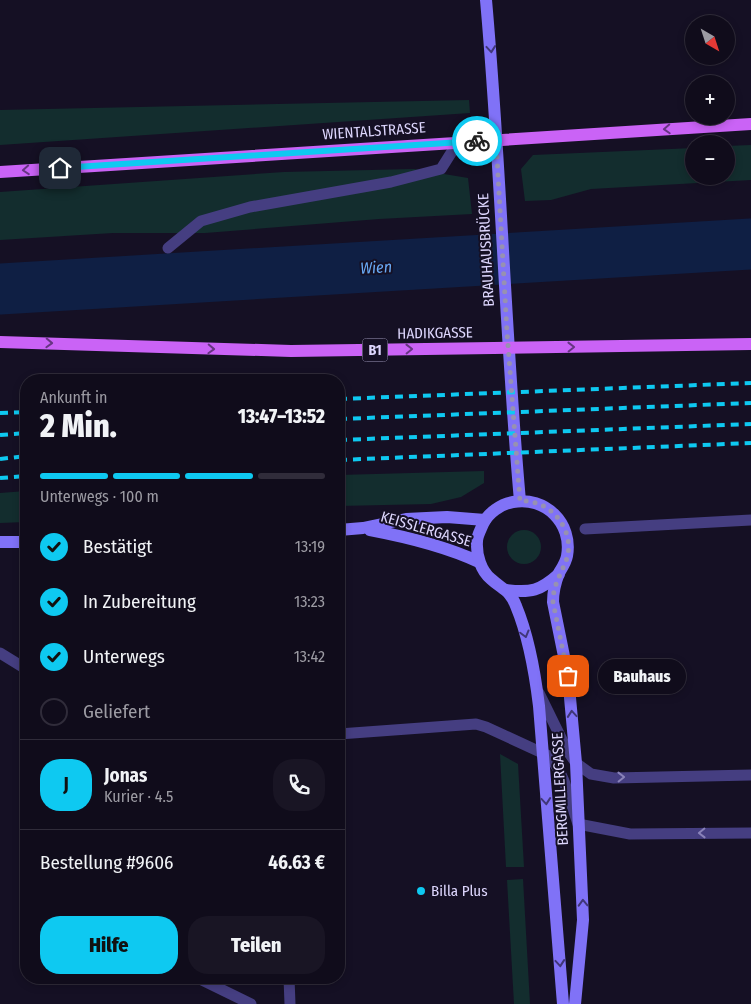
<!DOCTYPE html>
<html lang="de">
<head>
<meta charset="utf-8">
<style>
  body { margin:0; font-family:"Fira Sans Condensed",sans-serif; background:#191524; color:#f1f3f6; height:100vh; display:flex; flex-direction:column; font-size:19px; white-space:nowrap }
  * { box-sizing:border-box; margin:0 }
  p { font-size:16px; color:#9c9ba3 }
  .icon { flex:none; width:28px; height:28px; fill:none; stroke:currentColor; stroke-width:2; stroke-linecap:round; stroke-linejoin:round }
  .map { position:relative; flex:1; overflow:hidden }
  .details { position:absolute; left:20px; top:374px; width:325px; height:610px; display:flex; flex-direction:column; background:#100c1b; border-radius:20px; box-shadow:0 2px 8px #0003,0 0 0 1px #302c3a }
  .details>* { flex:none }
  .needle { width:32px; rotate:141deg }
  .controls { position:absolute; left:685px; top:15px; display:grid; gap:10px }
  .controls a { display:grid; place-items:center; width:50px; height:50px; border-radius:50%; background:#100c1b; box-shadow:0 2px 8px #0003,0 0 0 1px #302c3a; font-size:25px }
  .pin { position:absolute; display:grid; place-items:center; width:42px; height:42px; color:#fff; margin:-21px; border-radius:10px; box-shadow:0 2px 8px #0006 }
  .courier { position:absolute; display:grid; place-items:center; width:50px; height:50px; margin:-25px; border:4px solid #0ec9f1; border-radius:50%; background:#fff; color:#222; box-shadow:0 1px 6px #0007 }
  .bubble { position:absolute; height:35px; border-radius:18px; background:#100c1b; box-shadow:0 2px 8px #0003,0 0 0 1px #302c3a; font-size:16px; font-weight:800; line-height:35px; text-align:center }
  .head em { font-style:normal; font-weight:800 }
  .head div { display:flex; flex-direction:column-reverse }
  .head { display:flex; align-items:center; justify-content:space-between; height:85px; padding:0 20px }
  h1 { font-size:32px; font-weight:800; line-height:38px }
  .bar { display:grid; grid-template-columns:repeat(4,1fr); gap:8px 5px; align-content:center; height:60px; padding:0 20px }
  .bar i { height:6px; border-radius:4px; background:#302c3a }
  .bar .active { background:#0ec9f1 }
  .bar p { grid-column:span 4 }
  .line { display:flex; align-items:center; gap:12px; padding:0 20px; border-top:1px solid #302c3a }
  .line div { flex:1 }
  .round { display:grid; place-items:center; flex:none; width:52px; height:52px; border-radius:20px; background:#191524 }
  ol { padding:0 20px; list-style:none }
  li { display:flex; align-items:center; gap:15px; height:55px }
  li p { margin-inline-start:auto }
  li .icon { padding:5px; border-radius:50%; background:#0ec9f1; color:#111; stroke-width:4 }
  li:last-child { color:#9c9ba3 }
  li i { width:28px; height:28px; border:2px solid #302c3a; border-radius:50% }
  .primary-button { display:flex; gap:10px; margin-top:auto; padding:10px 20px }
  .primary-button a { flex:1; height:58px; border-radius:20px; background:#0ec9f1; color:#111; font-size:20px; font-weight:800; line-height:58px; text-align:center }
  .primary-button a+a { background:#191524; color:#f1f3f6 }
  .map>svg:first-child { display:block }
  .green { fill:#132d2e }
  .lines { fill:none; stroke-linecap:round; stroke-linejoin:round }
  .river { stroke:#0f1f44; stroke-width:51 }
  .lane { stroke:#453e81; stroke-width:11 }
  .secondary { stroke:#8072f7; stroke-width:12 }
  .primary { stroke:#ca63f6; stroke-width:12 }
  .rail { stroke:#0ec9f1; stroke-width:4; stroke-dasharray:8 6; stroke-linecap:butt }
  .primary-bridge { stroke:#ca63f6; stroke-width:12 }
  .oneway { stroke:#403778 }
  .oneway2 { stroke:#663582 }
  .oneway3 { stroke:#8982b9 }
  .done { stroke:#9791b1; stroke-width:5; stroke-dasharray:0 9 }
  .route { stroke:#0ec9f1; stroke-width:6 }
  .poi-dot { fill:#0ec9f1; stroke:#151024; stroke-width:2 }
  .labels { text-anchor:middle; stroke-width:4; stroke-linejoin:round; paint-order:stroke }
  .shield { fill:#151024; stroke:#a19bbc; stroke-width:1 }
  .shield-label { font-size:14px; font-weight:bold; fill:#ddd6fd }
  .street-label { font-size:15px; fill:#ddd6fd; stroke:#151024 }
  .poi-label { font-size:15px; fill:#ddd6fd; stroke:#151024; text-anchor:start }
  .water-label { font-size:16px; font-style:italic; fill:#6aabf7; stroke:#151024 }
</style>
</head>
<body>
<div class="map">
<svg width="751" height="1004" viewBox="0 0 751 1004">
  <rect width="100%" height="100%" fill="#151024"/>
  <!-- green -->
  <g class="green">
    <path d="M469,100L470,113L0,145V110Z"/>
    <path d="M751,145V180L591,189L551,200L525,201L521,169L533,155L694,148V176H726V146Z"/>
    <path d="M414,169L468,178L472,214L379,219L205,233H113L0,240V192L284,172Z"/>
    <path d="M484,471V483L461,497L431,504L339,506V475Z"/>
    <path d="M26,491V522L0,523V493Z"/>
    <circle cx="524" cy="547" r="17"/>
    <path d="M500,754L518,764L524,867H506Z"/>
    <path d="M523,879L530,1004H514L507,880Z"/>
  </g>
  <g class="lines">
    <!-- river -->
    <path class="river" d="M0,289L751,244"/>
    <!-- lane -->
    <g class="lane">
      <path d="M168,248L201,221L250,207L391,182L441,169L458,142"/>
      <path d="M585,529L751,520"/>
      <path d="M0,653L26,669"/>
      <path d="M539,693L567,750L576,763L591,774L614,778L751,775"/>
      <path d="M339,734L476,724L486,727L549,756L559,770L564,781L578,824L630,834L751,833"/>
      <path d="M198,978L251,1004"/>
      <path d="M289,978L290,1004"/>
    </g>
    <!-- secondary -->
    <g class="secondary">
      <path d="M486,0C501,167 505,334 520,501"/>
      <path d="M339,530L363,528L406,519L447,517L485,520"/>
      <path d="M370,530C407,537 445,546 479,562"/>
      <path d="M0,542H26"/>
      <path d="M506,590C531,593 540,591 559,574"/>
      <path d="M563,1004L539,706C535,673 529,637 516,606C510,590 503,590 491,579C481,571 476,555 477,541C477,536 481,529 483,524C488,513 501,504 513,502C545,496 573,523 567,556C566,562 562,568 559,573C555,583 553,592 553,602L568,676L576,763L583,920L575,1004"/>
    </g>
    <!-- primary -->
    <path class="primary" d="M0,172L751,124"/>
    <!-- rail -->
    <g class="rail">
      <path d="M339,399L751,383"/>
      <path d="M0,413L26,412"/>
      <path d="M339,419L751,403"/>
      <path d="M0,435L26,433"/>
      <path d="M339,440L751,424"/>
      <path d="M0,459L26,456"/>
      <path d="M339,460L751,443"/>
      <path d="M0,478L26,476"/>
    </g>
    <!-- primary-bridge -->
    <path class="primary-bridge" d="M0,342L291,351L751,344"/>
  </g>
  <!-- one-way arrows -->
  <defs><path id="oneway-chevron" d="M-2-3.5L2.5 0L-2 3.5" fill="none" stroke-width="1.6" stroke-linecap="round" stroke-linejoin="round" transform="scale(1.25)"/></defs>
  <g class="oneway">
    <use href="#oneway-chevron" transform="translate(491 49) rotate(85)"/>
    <use href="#oneway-chevron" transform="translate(525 634) rotate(75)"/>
    <use href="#oneway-chevron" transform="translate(572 714) rotate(-95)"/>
    <use href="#oneway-chevron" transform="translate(546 801) rotate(85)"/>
    <use href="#oneway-chevron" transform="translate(583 903) rotate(-92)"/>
    <use href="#oneway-chevron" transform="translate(560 963) rotate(85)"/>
  </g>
  <g class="oneway2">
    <use href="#oneway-chevron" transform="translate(667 129) rotate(177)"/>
    <use href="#oneway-chevron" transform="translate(26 170) rotate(176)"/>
    <use href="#oneway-chevron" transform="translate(49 343) rotate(2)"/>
    <use href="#oneway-chevron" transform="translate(571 347) rotate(-1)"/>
    <use href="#oneway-chevron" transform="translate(211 349) rotate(2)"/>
    <use href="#oneway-chevron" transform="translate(409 349) rotate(-1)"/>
  </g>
  <g class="oneway3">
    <use href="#oneway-chevron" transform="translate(621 777) rotate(-1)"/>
    <use href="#oneway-chevron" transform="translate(702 833) rotate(179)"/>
  </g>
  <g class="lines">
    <!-- done -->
    <path class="done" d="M477,141L496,140L507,332L520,501C525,501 531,501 536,503C558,509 574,536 567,558C561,575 553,584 553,602L568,676"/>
    <!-- route -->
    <path class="route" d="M60,168L477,141"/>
  </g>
  <!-- markers -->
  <circle class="poi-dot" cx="421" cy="891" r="5"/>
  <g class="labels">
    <!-- shield labels -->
    <rect class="shield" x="362.5" y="338.5" width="25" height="23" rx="4"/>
    <g class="shield-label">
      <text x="375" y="355">B1</text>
    </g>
    <!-- street labels -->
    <g class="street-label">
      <text transform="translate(374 131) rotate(-4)" y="5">WIENTALSTRASSE</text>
      <text transform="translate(486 250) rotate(-93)" y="5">BRAUHAUSBRÜCKE</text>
      <text transform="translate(435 333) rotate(-1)" y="5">HADIKGASSE</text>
      <text transform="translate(426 529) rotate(16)" y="5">KEISSLERGASSE</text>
      <text transform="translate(560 789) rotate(-93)" y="5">BERGMILLERGASSE</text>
    </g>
    <!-- poi labels -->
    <g class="poi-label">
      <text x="431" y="896">Billa Plus</text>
    </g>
    <!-- water labels -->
    <g class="water-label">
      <text transform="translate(376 267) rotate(-3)" y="6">Wien</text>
    </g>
  </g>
</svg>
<div class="controls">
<a><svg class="needle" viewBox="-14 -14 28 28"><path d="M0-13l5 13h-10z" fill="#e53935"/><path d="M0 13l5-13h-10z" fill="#9c9ba3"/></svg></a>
<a>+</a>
<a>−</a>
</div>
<div class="pin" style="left:568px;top:676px;background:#ea580c"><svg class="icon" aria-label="bag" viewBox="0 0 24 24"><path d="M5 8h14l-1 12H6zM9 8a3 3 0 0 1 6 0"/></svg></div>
<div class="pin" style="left:60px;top:168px;background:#1f2937"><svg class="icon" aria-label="home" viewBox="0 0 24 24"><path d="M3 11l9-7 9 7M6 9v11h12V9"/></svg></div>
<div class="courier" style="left:477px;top:141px"><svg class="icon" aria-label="bike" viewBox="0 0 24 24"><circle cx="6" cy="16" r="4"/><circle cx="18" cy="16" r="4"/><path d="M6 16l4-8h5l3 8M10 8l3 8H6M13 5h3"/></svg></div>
<div class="bubble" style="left:598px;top:659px;width:88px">Bauhaus</div>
<section class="details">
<div class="head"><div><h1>2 Min.</h1><p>Ankunft in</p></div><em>13:47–13:52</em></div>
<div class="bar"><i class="active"></i><i class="active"></i><i class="active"></i><i></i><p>Unterwegs · 100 m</p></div>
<ol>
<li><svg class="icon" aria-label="check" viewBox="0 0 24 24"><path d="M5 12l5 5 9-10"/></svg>Bestätigt<p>13:19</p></li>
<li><svg class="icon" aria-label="check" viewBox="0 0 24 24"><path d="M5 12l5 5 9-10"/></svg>In Zubereitung<p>13:23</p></li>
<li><svg class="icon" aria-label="check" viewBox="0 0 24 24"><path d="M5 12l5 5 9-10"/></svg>Unterwegs<p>13:42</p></li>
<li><i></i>Geliefert</li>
</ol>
<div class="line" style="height:90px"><b class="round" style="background:#0ec9f1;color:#111">J</b><div><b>Jonas</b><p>Kurier · 4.5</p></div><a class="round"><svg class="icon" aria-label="phone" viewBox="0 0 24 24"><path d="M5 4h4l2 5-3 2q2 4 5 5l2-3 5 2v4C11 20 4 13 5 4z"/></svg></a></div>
<div class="line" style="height:65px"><div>Bestellung #9606</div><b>46.63 €</b></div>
<div class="primary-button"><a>Hilfe</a><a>Teilen</a></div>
</section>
</div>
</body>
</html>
